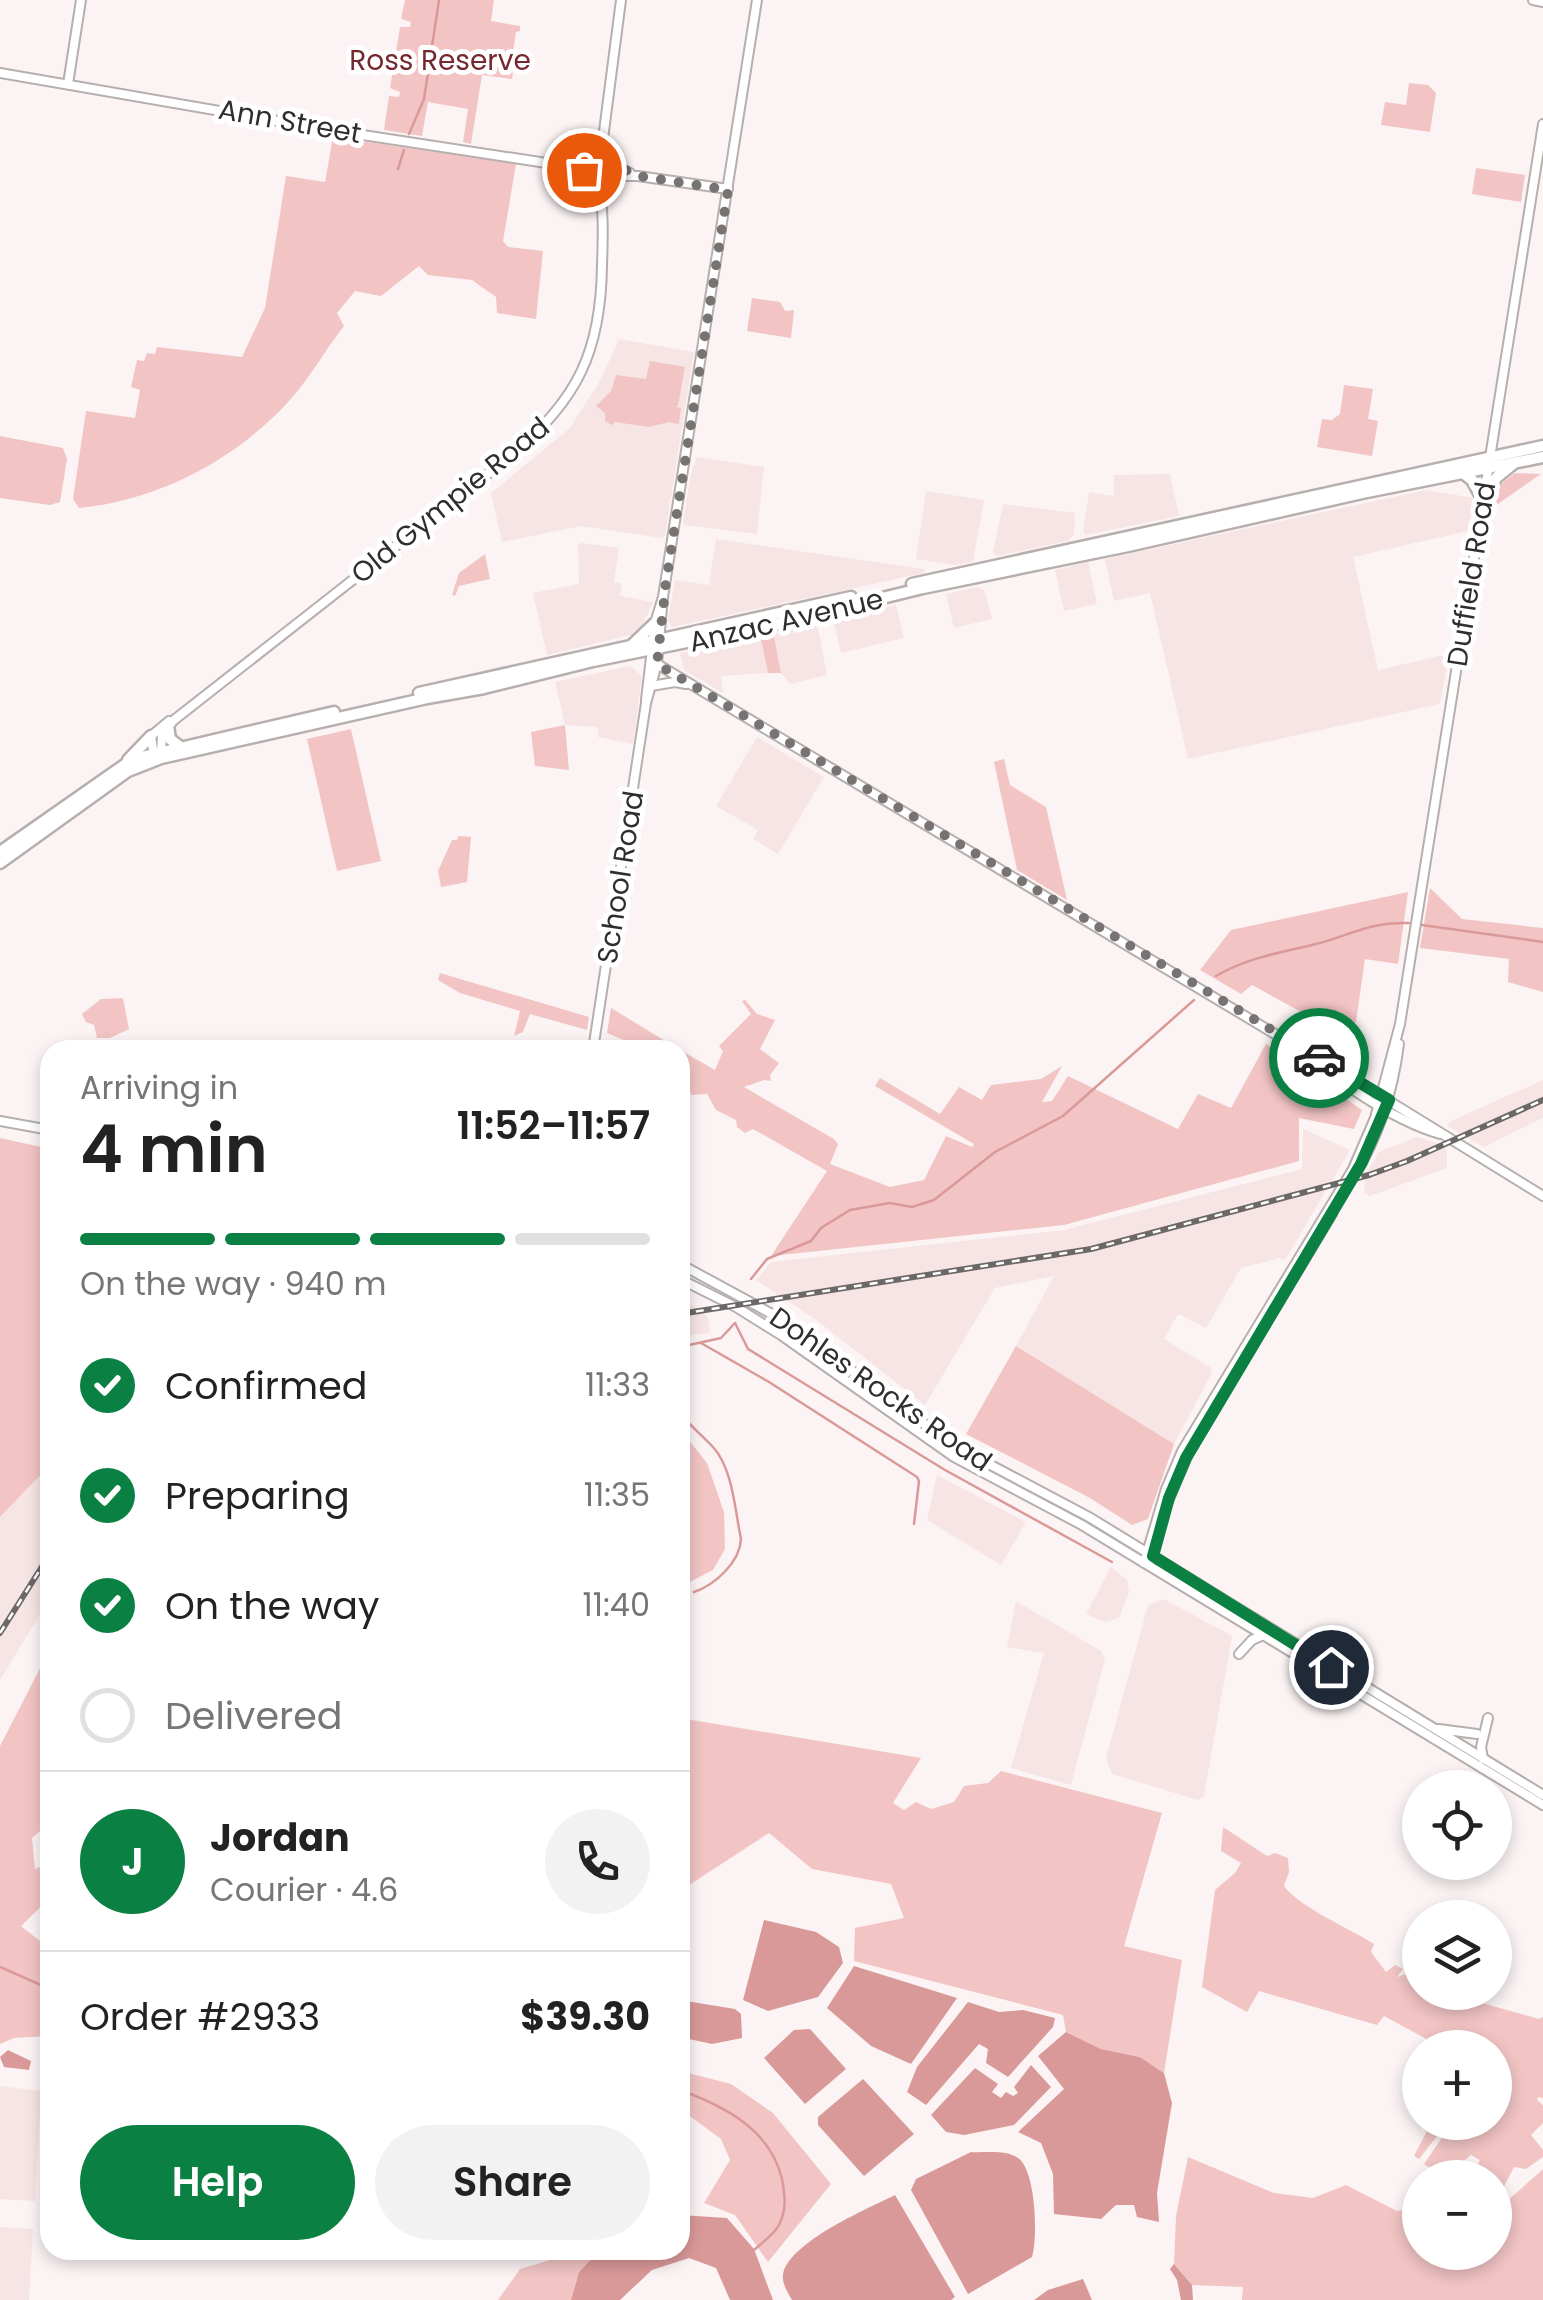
<!DOCTYPE html>
<html lang="en">
<head>
<meta charset="utf-8">
<style>
  body { margin:0; font-family:Poppins,sans-serif; background:#f2f2f2; color:#222; height:100vh; display:flex; flex-direction:column; font-size:38px; white-space:nowrap }
  * { box-sizing:border-box; margin:0 }
  p { font-size:32px; color:#767676 }
  .icon { flex:none; width:55px; height:55px; fill:none; stroke:currentColor; stroke-width:2; stroke-linecap:round; stroke-linejoin:round }
  .map { position:relative; flex:1; overflow:hidden }
  .sheet { position:absolute; left:40px; top:1040px; width:650px; height:1220px; display:flex; flex-direction:column; background:#fff; border-radius:30px; box-shadow:0 5px 15px #0003 }
  .sheet>* { flex:none }
  .fabs { position:absolute; left:1402px; top:1770px; display:grid; gap:20px }
  .fabs a { display:grid; place-items:center; width:110px; height:110px; border-radius:50%; background:#fff; box-shadow:0 5px 15px #0003; font-size:50px }
  .pin { position:absolute; display:grid; place-items:center; width:85px; height:85px; color:#fff; margin:-42px; border:5px solid #fff; border-radius:50%; box-shadow:0 2px 10px #0007 }
  .courier { position:absolute; display:grid; place-items:center; width:100px; height:100px; margin:-50px; border:8px solid #0b8043; border-radius:50%; background:#fff; color:#222; box-shadow:0 2px 12px #0007 }
  .headline em { font-style:normal; font-weight:600 }
  .headline div { display:flex; flex-direction:column-reverse }
  .headline { display:flex; align-items:center; justify-content:space-between; height:170px; padding:0 40px }
  h1 { font-size:65px; font-weight:600; line-height:75px }
  .bar { display:grid; grid-template-columns:repeat(4,1fr); gap:15px 10px; align-content:center; height:120px; padding:0 40px }
  .bar i { height:12px; border-radius:8px; background:#e0e0e0 }
  .bar .selected { background:#0b8043 }
  .bar p { grid-column:span 4 }
  .line { display:flex; align-items:center; gap:25px; padding:0 40px; border-top:2px solid #e0e0e0 }
  .line div { flex:1 }
  .round { display:grid; place-items:center; flex:none; width:105px; height:105px; border-radius:52px; background:#f2f2f2 }
  ol { padding:0 40px; list-style:none }
  li { display:flex; align-items:center; gap:30px; height:110px }
  li p { margin-inline-start:auto }
  li .icon { padding:10px; border-radius:50%; background:#0b8043; color:#fff; stroke-width:4 }
  li:last-child { color:#767676 }
  li i { width:55px; height:55px; border:5px solid #e0e0e0; border-radius:50% }
  .button { display:flex; gap:20px; margin-top:auto; padding:20px 40px }
  .button a { flex:1; height:115px; border-radius:60px; background:#0b8043; color:#fff; font-size:40px; font-weight:600; line-height:115px; text-align:center }
  .button a+a { background:#f2f2f2; color:#222 }
  .map>svg:first-child { display:block }
  .built { fill:#f6e5e4 }
  .green { fill:#f2c4c4 }
  .water { fill:#da9999 }
  .lines { fill:none; stroke-linecap:round; stroke-linejoin:round }
  .stream { stroke:#da9999; stroke-width:2.5 }
  .secondary-casing { stroke:#b6afae; stroke-width:12 }
  .highway-casing { stroke:#b6afae; stroke-width:15 }
  .secondary { stroke:#fff; stroke-width:8 }
  .highway { stroke:#fff; stroke-width:10 }
  .rail-casing { stroke:#6c6868; stroke-width:6 }
  .rail { stroke:#fff; stroke-width:2.5; stroke-dasharray:8; stroke-linecap:butt }
  .done { stroke:#777373; stroke-width:10; stroke-dasharray:0 18 }
  .route { stroke:#0b8043; stroke-width:12 }
  .labels { text-anchor:middle; stroke-width:10; stroke-linejoin:round; paint-order:stroke }
  .park-label { font-size:28px; fill:#76282f; stroke:#fff }
  .street-label { font-size:28px; fill:#302d2d; stroke:#fff }
</style>
</head>
<body>
<div class="map">
<svg width="1543" height="2300" viewBox="0 0 1543 2300">
  <rect width="100%" height="100%" fill="#fcf4f4"/>
  <!-- built -->
  <g class="built">
    <path d="M619,339L694,352L665,535L662,538L581,526L502,542L491,493L569,429L600,381Z"/>
    <path d="M697,457L764,467L757,534L685,525L683,522L691,474Z"/>
    <path d="M1170,474L1179,516L1086,535L1083,532L1089,492L1114,496V475Z"/>
    <path d="M1426,490L1474,498L1468,531L1353,557L1378,670L1449,654L1440,704L1188,759L1150,593L1114,601L1105,559Z"/>
    <path d="M926,491L984,500L973,562L955,565L916,559Z"/>
    <path d="M1003,504L1075,513L1074,534L1068,541L996,556L993,552Z"/>
    <path d="M716,539L924,569V573L672,627L668,620L675,580L709,585Z"/>
    <path d="M583,543L619,548L614,582L622,584L620,596L653,602L644,622L631,635L547,655L533,593L579,584L578,544Z"/>
    <path d="M1088,562L1097,604L1064,611L1055,570Z"/>
    <path d="M978,587L985,591L992,619L954,628L946,594Z"/>
    <path d="M896,605L904,638L841,653L833,619Z"/>
    <path d="M812,624L818,628L827,675L790,684L781,673L773,632Z"/>
    <path d="M760,635L768,673L721,676L723,693L684,670L680,653Z"/>
    <path d="M630,666L642,676L633,744L598,737V727L565,725L555,682Z"/>
    <path d="M757,737L824,777L778,854L753,839L758,830L716,806Z"/>
    <path d="M1543,1080V1118L1484,1147L1447,1126L1451,1121Z"/>
    <path d="M1303,1129L1350,1150L1285,1260L1280,1258L1241,1268L1206,1328L1178,1314L1164,1339L1210,1367L1212,1373L1174,1444L1016,1346L1054,1276L995,1288L925,1405L815,1319L756,1280L771,1262L1064,1230L1302,1169Z"/>
    <path d="M1417,1137L1439,1144L1447,1151V1168L1370,1196L1364,1193L1366,1173L1379,1152Z"/>
    <path d="M680,1296L708,1317L710,1333L680,1336Z"/>
    <path d="M50,1465V1598L0,1680V1517Z"/>
    <path d="M937,1475L1026,1522L1001,1565L927,1520Z"/>
    <path d="M1111,1567L1127,1580L1129,1592L1119,1618L1106,1622L1086,1614Z"/>
    <path d="M1164,1599L1232,1636L1204,1796L1198,1800L1112,1774L1106,1758L1148,1605Z"/>
    <path d="M1016,1601L1101,1651L1105,1659L1071,1785L1011,1768L1044,1653L1007,1647Z"/>
    <path d="M0,2086L41,2091L35,2201L0,2199Z"/>
    <path d="M0,2227L33,2229L29,2300H0Z"/>
  </g>
  <!-- green -->
  <g class="green">
    <path d="M405,0H494L491,21L520,26V31L516,32L510,72L513,73L512,79L482,75L471,144L463,142L468,109L428,102L422,136L384,130L389,96L399,97L400,92L390,88L400,27H410L411,22L401,19Z"/>
    <path d="M1409,83L1428,85L1436,93L1430,132L1381,125L1385,102L1406,105Z"/>
    <path d="M333,137L516,164L503,241L508,247L543,251L536,319L497,313L496,297L472,280L428,275L419,266L381,296L355,291L337,313L344,326C325,350 310,378 289,401C235,460 159,500 79,508L73,499L86,411L135,418L140,390L131,387L137,360L144,361L147,353L155,354L157,347L242,357L265,308L286,176L325,182Z"/>
    <path d="M1476,168L1525,175L1521,202L1472,194Z"/>
    <path d="M752,298L780,302L785,311L794,310L791,338L747,331Z"/>
    <path d="M650,361L685,367L678,406H675L681,408L679,424L669,422L649,427L615,422L612,425L605,421V413L596,406L611,391L616,375L646,379Z"/>
    <path d="M1344,385L1373,389L1368,419L1378,421L1372,456L1317,447L1322,419L1332,420L1340,414Z"/>
    <path d="M0,436L63,448L67,459L60,502L50,505L0,498Z"/>
    <path d="M1515,473L1541,474L1489,510L1492,491Z"/>
    <path d="M485,554L490,579L459,586L455,596L452,595L459,573Z"/>
    <path d="M773,632L781,673H768L760,635Z"/>
    <path d="M565,725L569,770L535,766L531,732Z"/>
    <path d="M351,729L381,861L337,871L307,739Z"/>
    <path d="M1004,759L1010,785L1046,807L1067,900L1017,870L994,762Z"/>
    <path d="M458,836L471,837L467,882L441,887L438,871L452,840H457Z"/>
    <path d="M1430,888L1462,919L1543,928V992L1508,982L1509,959L1420,948Z"/>
    <path d="M1408,892L1398,964L1365,959L1356,1022L1348,1030L1335,1020L1303,1013L1252,985L1241,994L1200,970L1231,930Z"/>
    <path d="M440,973L589,1017L587,1030L530,1014L523,1032L514,1036L520,1011L460,993L438,980Z"/>
    <path d="M123,998L129,1029L110,1038H97L94,1025L86,1022L82,1014L101,999Z"/>
    <path d="M745,1000L757,1014L775,1020L760,1049L779,1063L770,1075L771,1081L764,1080L744,1087L834,1139L838,1144L830,1164L890,1187L924,1180L946,1136L972,1147L974,1144L875,1086L880,1078L940,1114L959,1087L982,1100L991,1085L1041,1079L1062,1066L1042,1102L1052,1101L1068,1076L1178,1129L1198,1094L1231,1108L1266,1044L1362,1110L1354,1129L1299,1118V1161L1064,1225L771,1256L827,1171L753,1129L745,1133L737,1127L736,1120L716,1110L707,1094L691,1095L689,1085L680,1080V1050L715,1070L723,1051L719,1046L751,1014L742,1001Z"/>
    <path d="M611,1008L680,1050H647L607,1033Z"/>
    <path d="M0,1138L50,1149V1465L0,1517Z"/>
    <path d="M1016,1346L1174,1444L1148,1519L1132,1525L1090,1498L966,1434Z"/>
    <path d="M680,1429L707,1463L724,1512L725,1549L713,1570L680,1587Z"/>
    <path d="M50,1649V1822L32,1838L35,1869L50,1862V1898L21,1926L50,1949V2036L14,2038L0,2044V1746Z"/>
    <path d="M680,1718L921,1758L893,1803L904,1810L916,1802L931,1809L954,1802L964,1786L988,1783L1001,1771L1162,1813L1124,1946L1182,1960L1164,2073L1140,2057L1101,2049L1066,2032L1063,2015L854,1961L855,1928L904,1918L891,1884L812,1869L769,1833L680,1891Z"/>
    <path d="M1223,1827L1267,1856L1275,1853L1288,1858L1289,1872L1284,1886C1299,1907 1349,1928 1374,1944L1371,1952L1386,1972L1395,1965L1403,1969L1397,1977L1412,1972L1420,1977V1992L1446,1993L1539,2019L1543,2017V2098L1538,2097L1537,2100L1543,2105V2123L1531,2135L1543,2150V2157L1526,2169L1514,2167L1498,2198L1495,2200V2178L1472,2177L1480,2160L1471,2155L1445,2177L1424,2164L1448,2129L1445,2126L1419,2159L1414,2156L1431,2123L1495,2122V2048L1453,2047L1452,2041L1438,2034L1432,2042L1384,2016L1377,2025L1259,1991L1247,2012L1202,1987L1215,1890L1235,1873L1241,1863L1221,1851Z"/>
    <path d="M680,2071L731,2084L773,2113L831,2184L768,2262L735,2215L704,2203L730,2160L721,2139L680,2109Z"/>
    <path d="M1188,2157L1274,2193L1313,2198L1346,2185L1397,2211L1407,2209L1420,2193V2252H1495V2212L1543,2169V2300H1242L1243,2287L1192,2285L1174,2264L1176,2216Z"/>
    <path d="M569,2250H600L579,2272L571,2300H498L520,2269L560,2257Z"/>
  </g>
  <!-- water -->
  <g class="water">
    <path d="M764,1920L816,1932L839,1947L843,1963L818,1997L768,2011L743,2000Z"/>
    <path d="M854,1966L957,1998L911,2064L871,2046L827,2008Z"/>
    <path d="M680,2000L735,2009L741,2014L742,2038L712,2044L680,2037Z"/>
    <path d="M968,2002L999,2012L1023,2010L1055,2018L1053,2027L1008,2077L986,2063L988,2049L979,2044L926,2105L907,2092L917,2067Z"/>
    <path d="M810,2029L846,2069L805,2104L764,2058L794,2030Z"/>
    <path d="M1066,2032L1101,2049L1140,2057L1164,2073L1172,2103L1157,2193L1159,2222L1137,2217L1134,2205H1116L1101,2219L1054,2214L1053,2174L1041,2143L1018,2132L1064,2089L1038,2056Z"/>
    <path d="M8,2050L31,2061L29,2070L4,2067L0,2057Z"/>
    <path d="M1031,2065L1051,2087L1014,2125L964,2135L946,2132L931,2115L975,2068L998,2084L992,2092L1001,2098L1006,2092L1013,2096L1018,2093L1014,2087Z"/>
    <path d="M863,2079L914,2134L864,2176L818,2125V2117Z"/>
    <path d="M971,2152C986,2153 1005,2149 1018,2158C1036,2170 1038,2238 1032,2257L968,2294L911,2190L916,2179Z"/>
    <path d="M895,2195L955,2297L951,2300H792C787,2291 780,2281 784,2270C798,2238 865,2210 895,2195Z"/>
    <path d="M680,2215L727,2218L754,2249L773,2300H730L716,2268L689,2258L652,2270L620,2300H571L579,2272L600,2250H680Z"/>
    <path d="M1174,2264L1192,2285L1193,2300H1181L1177,2280L1170,2269Z"/>
    <path d="M1083,2279L1092,2300H1034L1048,2290Z"/>
  </g>
  <g class="lines">
    <!-- stream -->
    <g class="stream">
      <path d="M409,134L424,99L439,0"/>
      <path d="M398,169L404,150"/>
      <path d="M1422,925L1543,942"/>
      <path d="M1216,976C1247,958 1278,953 1312,945C1350,936 1366,922 1409,923"/>
      <path d="M751,1279L767,1259L811,1241L821,1228L850,1210L890,1203L912,1207L934,1200L995,1152L1063,1116L1194,1000"/>
      <path d="M735,1323L748,1349L945,1470L1112,1562"/>
      <path d="M701,1343L769,1382L917,1477L919,1481L914,1524"/>
      <path d="M680,1347L721,1338L735,1323"/>
      <path d="M680,1413C690,1426 702,1435 713,1447C733,1469 735,1511 741,1539C740,1562 715,1585 694,1592"/>
      <path d="M0,1967L50,1989"/>
      <path d="M680,2090C724,2106 770,2129 782,2179C785,2195 787,2209 779,2225C774,2235 760,2244 752,2252"/>
    </g>
    <!-- secondary casing -->
    <g class="secondary-casing">
      <g id="secondary">
        <path d="M1533,0L1543,2"/>
        <path d="M0,73L330,130L579,168L604,181L613,176V166"/>
        <path d="M68,84L81,0"/>
        <path d="M600,162L621,0"/>
        <path d="M579,168L604,161L630,173"/>
        <path d="M613,176H638L728,189"/>
        <path d="M657,664L1295,1046C1337,1079 1388,1119 1440,1134"/>
        <path d="M651,686L675,682L686,684"/>
        <path d="M646,700L655,623L663,597"/>
        <path d="M161,755L162,734L174,720L512,455C578,399 601,351 602,265C603,236 604,208 598,179"/>
        <path d="M154,757L151,736L169,721"/>
        <path d="M593,1050L646,703L657,664L663,597L757,0"/>
        <path d="M1313,1054L1543,1196"/>
        <path d="M0,1121L50,1130"/>
        <path d="M1354,1176C1380,1134 1393,1092 1399,1044"/>
        <path d="M680,1264L783,1320L953,1445L1089,1517L1543,1795"/>
        <path d="M680,1279L736,1307L781,1335L954,1457L1082,1525L1543,1805"/>
        <path d="M1168,1501L1191,1447L1332,1214"/>
        <path d="M1152,1559L1161,1524"/>
        <path d="M1144,1563L1166,1489L1182,1451L1353,1169L1375,1118L1400,1024L1543,124"/>
        <path d="M1239,1654L1252,1640L1263,1635"/>
        <path d="M1439,1729L1477,1734"/>
        <path d="M1483,1759L1481,1747L1488,1718"/>
      </g>
    </g>
    <!-- highway casing -->
    <g class="highway-casing">
      <g id="highway">
        <path d="M1463,473L1472,480L1482,498L1497,477L1513,464"/>
        <path d="M912,584L1543,446"/>
        <path d="M633,644L655,623"/>
        <path d="M419,693L851,597"/>
        <path d="M168,726L170,739L179,746"/>
        <path d="M128,760L151,736"/>
        <path d="M0,852L133,759L334,712"/>
        <path d="M0,863L128,771L161,758L427,698L484,688L593,661L776,624L923,588L1128,546L1362,493L1543,457"/>
      </g>
    </g>
    <!-- secondary -->
    <use href="#secondary" class="secondary"/>
    <!-- highway -->
    <use href="#highway" class="highway"/>
    <!-- rail casing -->
    <g class="rail-casing">
      <g id="rail">
        <path d="M680,1314L1091,1249L1369,1175L1407,1161L1543,1100"/>
        <path d="M0,1633L50,1554"/>
      </g>
    </g>
    <!-- rail -->
    <use href="#rail" class="rail"/>
  </g>
  <g class="lines">
    <!-- done -->
    <path class="done" d="M584,170L580,168L607,161L638,176L728,190L666,582L657,664L1319,1058"/>
    <!-- route -->
    <path class="route" d="M1319,1058L1389,1100L1361,1164L1186,1458L1169,1498L1153,1556L1331,1667"/>
  </g>
  <g class="labels">
    <!-- park labels -->
    <g class="park-label">
      <text x="440" y="70">Ross Reserve</text>
    </g>
    <!-- street labels -->
    <g class="street-label">
      <text transform="translate(290 121) rotate(10)" y="10">Ann Street</text>
      <text transform="translate(450 500) rotate(-39)" y="10">Old Gympie Road</text>
      <text transform="translate(1471 574) rotate(-81)" y="10">Duffield Road</text>
      <text transform="translate(786 620) rotate(-13)" y="10">Anzac Avenue</text>
      <text transform="translate(620 877) rotate(-81)" y="10">School Road</text>
      <text transform="translate(881 1389) rotate(35)" y="10">Dohles Rocks Road</text>
    </g>
  </g>
</svg>
<div class="fabs">
<a><svg class="icon" aria-label="locate" viewBox="0 0 24 24"><circle cx="12" cy="12" r="6"/><path d="M12 2v4M12 18v4M2 12h4M18 12h4"/></svg></a>
<a><svg class="icon" aria-label="layers" viewBox="0 0 24 24"><path d="M12 4l9 5-9 5-9-5zM3 14l9 5 9-5"/></svg></a>
<a>+</a>
<a>−</a>
</div>
<div class="pin" style="left:584px;top:170px;background:#ea580c"><svg class="icon" aria-label="bag" viewBox="0 0 24 24"><path d="M5 8h14l-1 12H6zM9 8a3 3 0 0 1 6 0"/></svg></div>
<div class="pin" style="left:1331px;top:1667px;background:#1f2937"><svg class="icon" aria-label="home" viewBox="0 0 24 24"><path d="M3 11l9-7 9 7M6 9v11h12V9"/></svg></div>
<div class="courier" style="left:1319px;top:1058px"><svg class="icon" aria-label="car" viewBox="0 0 24 24"><path d="M5 17H2v-5l4-1 3-4h7l3 4 3 1v5h-3M9 17h6M6 11h13"/><circle cx="7" cy="17" r="2"/><circle cx="17" cy="17" r="2"/></svg></div>
<section class="sheet">
<div class="headline"><div><h1>4 min</h1><p>Arriving in</p></div><em>11:52–11:57</em></div>
<div class="bar"><i class="selected"></i><i class="selected"></i><i class="selected"></i><i></i><p>On the way · 940 m</p></div>
<ol>
<li><svg class="icon" aria-label="check" viewBox="0 0 24 24"><path d="M5 12l5 5 9-10"/></svg>Confirmed<p>11:33</p></li>
<li><svg class="icon" aria-label="check" viewBox="0 0 24 24"><path d="M5 12l5 5 9-10"/></svg>Preparing<p>11:35</p></li>
<li><svg class="icon" aria-label="check" viewBox="0 0 24 24"><path d="M5 12l5 5 9-10"/></svg>On the way<p>11:40</p></li>
<li><i></i>Delivered</li>
</ol>
<div class="line" style="height:180px"><b class="round" style="background:#0b8043;color:#fff">J</b><div><b>Jordan</b><p>Courier · 4.6</p></div><a class="round"><svg class="icon" aria-label="phone" viewBox="0 0 24 24"><path d="M5 4h4l2 5-3 2q2 4 5 5l2-3 5 2v4C11 20 4 13 5 4z"/></svg></a></div>
<div class="line" style="height:130px"><div>Order #2933</div><b>$39.30</b></div>
<div class="button"><a>Help</a><a>Share</a></div>
</section>
</div>
</body>
</html>
